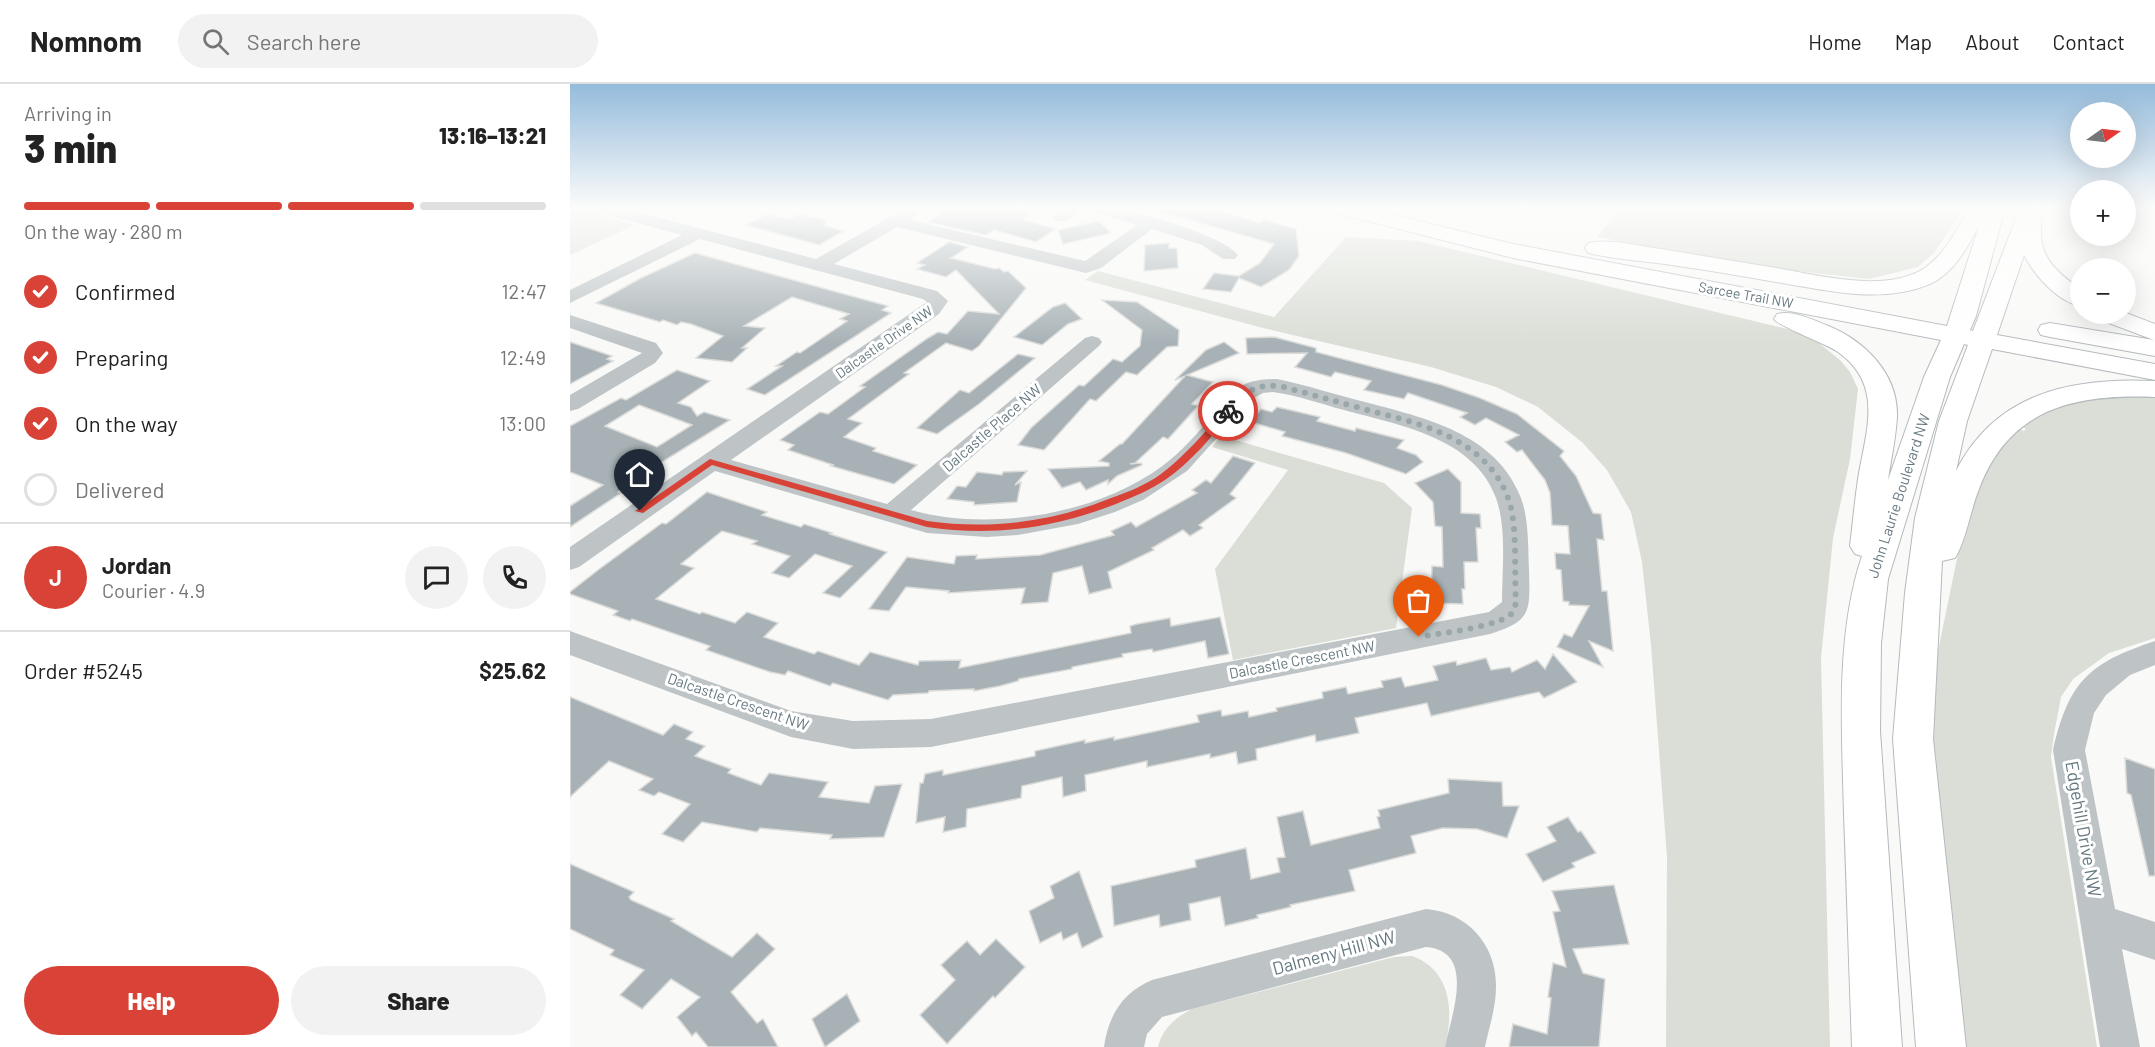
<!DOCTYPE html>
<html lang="en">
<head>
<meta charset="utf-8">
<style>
  body { margin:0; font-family:Barlow,sans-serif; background:#f2f2f2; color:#222; height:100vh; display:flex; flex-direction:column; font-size:22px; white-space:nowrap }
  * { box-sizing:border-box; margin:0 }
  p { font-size:20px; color:#767676 }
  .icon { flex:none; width:33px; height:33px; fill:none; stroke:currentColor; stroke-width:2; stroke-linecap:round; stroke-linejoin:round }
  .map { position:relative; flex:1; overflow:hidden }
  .panel { display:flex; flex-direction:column; background:#fff; width:570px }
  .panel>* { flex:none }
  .needle { width:39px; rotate:76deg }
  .buttons { position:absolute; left:1500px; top:18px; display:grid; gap:12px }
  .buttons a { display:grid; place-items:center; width:66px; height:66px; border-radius:50%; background:#fff; box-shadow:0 6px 24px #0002; font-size:30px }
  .pin { position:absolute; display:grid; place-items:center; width:51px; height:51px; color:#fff; margin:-62px -26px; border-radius:50% 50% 50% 0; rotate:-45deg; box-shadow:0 0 6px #0007 }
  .pin .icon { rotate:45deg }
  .courier { position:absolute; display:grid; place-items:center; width:60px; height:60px; margin:-30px; border:4px solid #d94337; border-radius:50%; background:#fff; color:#222; box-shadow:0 2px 8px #0007 }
  .summary em { font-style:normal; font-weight:800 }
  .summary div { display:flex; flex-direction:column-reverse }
  .summary { display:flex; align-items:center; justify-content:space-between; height:102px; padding:0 24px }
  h1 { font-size:39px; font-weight:800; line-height:45px }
  .bar { display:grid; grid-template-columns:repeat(4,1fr); gap:9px 6px; align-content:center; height:72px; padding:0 24px }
  .bar i { height:8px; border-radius:4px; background:#e0e0e0 }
  .bar .on { background:#d94337 }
  .bar p { grid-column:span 4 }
  .line { display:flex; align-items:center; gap:15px; padding:0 24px; border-top:2px solid #e0e0e0 }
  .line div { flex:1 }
  .round { display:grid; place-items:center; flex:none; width:63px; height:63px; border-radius:32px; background:#f2f2f2 }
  ol { padding:0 24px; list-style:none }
  li { display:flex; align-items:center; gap:18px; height:66px }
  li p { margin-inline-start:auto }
  li .icon { padding:6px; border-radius:50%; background:#d94337; color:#fff; stroke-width:4 }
  li:last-child { color:#767676 }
  li i { width:33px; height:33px; border:3px solid #e0e0e0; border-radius:50% }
  .action { display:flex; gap:12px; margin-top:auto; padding:12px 24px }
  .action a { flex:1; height:69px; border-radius:36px; background:#d94337; color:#fff; font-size:24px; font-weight:800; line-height:69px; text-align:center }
  .action a+a { background:#f2f2f2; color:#222 }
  header { display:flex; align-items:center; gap:36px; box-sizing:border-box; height:84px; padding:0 30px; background:#fff; border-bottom:2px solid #e0e0e0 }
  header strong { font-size:28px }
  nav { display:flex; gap:33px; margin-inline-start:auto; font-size:21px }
  .search { width:420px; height:54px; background:#f2f2f2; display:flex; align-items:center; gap:15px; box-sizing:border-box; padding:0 21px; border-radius:33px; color:#767676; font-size:22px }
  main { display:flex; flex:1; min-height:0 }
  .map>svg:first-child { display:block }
  .green { fill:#daded6 }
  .building { fill:#a8b2b6; stroke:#dbdbd9; stroke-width:1.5; fill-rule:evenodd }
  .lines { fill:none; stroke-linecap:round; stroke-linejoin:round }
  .major-casing { stroke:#b4babd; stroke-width:2 }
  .minor { fill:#bec4c6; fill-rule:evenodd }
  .major { fill:#fff; fill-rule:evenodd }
  .route { fill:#d94337 }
  .done { stroke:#99a6aa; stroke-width:6; stroke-dasharray:0 10.8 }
  .labels { text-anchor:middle; stroke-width:6; stroke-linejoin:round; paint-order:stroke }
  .far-street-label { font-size:14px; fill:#667980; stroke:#fff }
  .street-label { font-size:15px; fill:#667980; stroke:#fff }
  .near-street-label { font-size:18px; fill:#667980; stroke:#fff }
</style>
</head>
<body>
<header>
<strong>Nomnom</strong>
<div class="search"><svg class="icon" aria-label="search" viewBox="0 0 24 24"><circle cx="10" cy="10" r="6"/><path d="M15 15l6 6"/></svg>Search here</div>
<nav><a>Home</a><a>Map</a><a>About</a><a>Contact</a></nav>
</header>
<main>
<section class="panel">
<div class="summary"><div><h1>3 min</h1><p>Arriving in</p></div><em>13:16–13:21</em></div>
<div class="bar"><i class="on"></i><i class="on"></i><i class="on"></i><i></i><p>On the way · 280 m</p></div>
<ol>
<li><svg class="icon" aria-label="check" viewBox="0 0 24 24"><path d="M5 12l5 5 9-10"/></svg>Confirmed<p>12:47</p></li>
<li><svg class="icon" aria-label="check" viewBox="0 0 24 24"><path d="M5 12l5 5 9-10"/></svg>Preparing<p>12:49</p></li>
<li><svg class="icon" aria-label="check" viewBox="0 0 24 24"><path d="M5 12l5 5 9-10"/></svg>On the way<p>13:00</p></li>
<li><i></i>Delivered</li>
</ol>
<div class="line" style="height:108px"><b class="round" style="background:#d94337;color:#fff">J</b><div><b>Jordan</b><p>Courier · 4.9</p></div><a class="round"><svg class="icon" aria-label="chat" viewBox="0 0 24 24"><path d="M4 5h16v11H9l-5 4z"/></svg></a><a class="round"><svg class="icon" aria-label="phone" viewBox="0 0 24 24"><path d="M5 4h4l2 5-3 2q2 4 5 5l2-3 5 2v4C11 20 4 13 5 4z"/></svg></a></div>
<div class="line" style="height:78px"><div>Order #5245</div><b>$25.62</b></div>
<div class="action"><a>Help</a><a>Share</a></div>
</section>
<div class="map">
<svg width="1585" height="963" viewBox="0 0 1585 963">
  <rect width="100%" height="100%" fill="#f9f9f7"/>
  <!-- green -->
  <g class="green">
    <path d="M0,124H4L65,141L0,171Z"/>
    <path d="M1051,124H1394L1364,169L1348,183L1299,195L1198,184L1027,153Z"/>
    <path d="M776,153L848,157L1222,246L1244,255L1270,276L1280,288L1288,305L1280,375L1263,454L1251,574L1260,963H1096L1097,773L1081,561L1072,478L1061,428L1037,386L1013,359L968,323L926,303L861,283L693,244L515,196L528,187L704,233Z"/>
    <path d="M1585,309V554L1539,569L1503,595L1491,613L1484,650L1481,673L1527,963H1385L1373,858L1360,606L1388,470L1415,382L1446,343L1454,347L1456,345L1448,340L1490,318Z"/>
    <path d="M651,352L814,399L842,424L826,544L663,576L645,485L718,386L642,363Z"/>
    <path d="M842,872C881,886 884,927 875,963H588C592,945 606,933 622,925L824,873Z"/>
  </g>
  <!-- building -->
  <g class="building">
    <path d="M381,124H463L454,136L486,145L466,158L424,146L416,151L358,138Z"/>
    <path d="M592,124H641L689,139L694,136L726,145L729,172L719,186L691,203L669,194L661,208L633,205L644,189L669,192L690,179L704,160L592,128Z"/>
    <path d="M198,130L220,135L230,130L256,136L255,142L274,147L249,161L176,141Z"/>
    <path d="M529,137L541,149L493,160L488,146Z"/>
    <path d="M379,158L398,163L381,174L425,185L429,184L434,188L438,187L456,204L409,262L402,267L376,259L334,289L339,290L278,335L292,339L274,353L306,364L303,367L347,381L324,400L261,382L263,381L218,366L224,361L210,356L250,328L258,330L295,303L290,302L358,254L368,248L377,250L398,227L429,230L386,186L376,193L347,185L355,181L347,179Z"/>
    <path d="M599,159V164H607L608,184L574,187L575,161Z"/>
    <path d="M125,169L318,222L312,226L321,229L195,311L177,305L212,282H206L227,268L230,269L277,237L270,235L279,230L222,213L174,242L195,244L172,264H177L162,278L126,274L153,252L121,240L111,238L107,241L93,236L90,238L26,219L71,194Z"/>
    <path d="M532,216L567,218L609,246L608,262L597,263L567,291L556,288L526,317L520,315L474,366L448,361L461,344L509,301L514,302L543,275L552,278L570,262L572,246Z"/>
    <path d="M495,219L512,235L498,240L472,261L444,253L483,223Z"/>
    <path d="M704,253L746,264V268L872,301L910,314L947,330L994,367L990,372L1006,392L1023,429L1031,430L1034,456L1027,455L1032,507H1037L1043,567L1019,557L1033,583L987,563L994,550L1002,553L1019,522L999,521V518L993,517L991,486L986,485L985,469L1000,470L998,442L982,441L980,409L975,396L952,366L947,368L935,358L949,351L916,334L905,341L890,333L897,329L838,309L834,315L794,306L801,297L765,288L761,293L725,283L737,269L677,270L676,254Z"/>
    <path d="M0,258L42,272L37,275L43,277L0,300Z"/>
    <path d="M654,258L669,269L617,291L643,298L622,320L628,322L598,355L593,353L565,379L560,380L571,379L572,381L547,392L538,400V396L516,406L510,398L492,404L478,385L539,382V379L529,377L550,360H552L615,292L605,296L636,266Z"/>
    <path d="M448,270L465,274L409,320L367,350L347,344L390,306L399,309Z"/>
    <path d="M107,286L140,297L108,319L121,323L127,332L134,328L160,336L71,391L73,392L48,408L51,409L0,443V422L33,401L0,388V342L51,314L56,316ZM69,321L122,341L87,363L35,342Z"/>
    <path d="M707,323L750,333L747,337L785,347L786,344L834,356L827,364L846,371L853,378L836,390L776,369L712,352L715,348L681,338L691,325L702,328Z"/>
    <path d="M663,372L685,379L660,410L666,414L629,441L633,444L620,452L613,446L582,464L584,466L538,488L542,504L519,510L512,482L483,489L478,518L451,520L455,504L378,509L379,507L336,503L319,527L299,525L337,473L384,480L386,472L407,471L406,475L470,471L544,451L541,447L561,438L566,443L627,409L622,406L636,396L641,399Z"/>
    <path d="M878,385L891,398V429L910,430L911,444H906L908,478H894L895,505H892L893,520L861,519L862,482L873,483L872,443L865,442L863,418L845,399Z"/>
    <path d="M457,387L445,401L451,398L447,418L404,421V418L377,415L387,402L396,403L407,388L432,391L433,388Z"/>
    <path d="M137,408L197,428L192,431L231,443L234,440L262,449L260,450L317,468L270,514L253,509L282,482L245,470L219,494L202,489L220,472L182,460L187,457L152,447L111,480L124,484L86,515L130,530L132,528L165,539L177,528L208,539L194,553L244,570L248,567L289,581L300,568L348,581L349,577L391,576L389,584L561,549L560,542L567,540L600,534L601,542L650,533L659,570L638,574L635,557L583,568L582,565L552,570L553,573L502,583V585L449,595L448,597L430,602L404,607V605L359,607L358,609L323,611L318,616L263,599L260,602L218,587L215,591L200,588L136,566L140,562L62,535L60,537L43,531L48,527L0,510V508L28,486L92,439L96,440Z"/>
    <path d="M983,570L1007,598L974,614L969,608L861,632L857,619L785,634L789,649L746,658L745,651L686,665L687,676L668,680L666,668L640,674V670L577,683V677L515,691L516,707L493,713L492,693L452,702L451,714L397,725L396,743L373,748L375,733L346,739L350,699H353L355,690L373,686V691L465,672V667L515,656V659L544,653V656L629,638L627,631L651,626L652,632L678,627L679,633L707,627L706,624L753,614L752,608L776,603L778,610L813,603L811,597L831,593L835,603L868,596L863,582L886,577L887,581L916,574L921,586L940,583L942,588L967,576L975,585Z"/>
    <path d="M0,613L93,651L104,640L123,648L116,655L135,662L125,672L161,685L158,689L191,701L199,689L258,698L249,713L299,719L305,702L332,700L314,753L260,755L262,751L190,744L187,748L132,738L113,758L92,750L120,720L89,708L84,712L69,706L83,695L39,677L0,713Z"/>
    <path d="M1555,674L1585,685V792H1579L1561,711L1557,709Z"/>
    <path d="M878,695L932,698L933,722H949L937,754L907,745L873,744L841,752L846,769L779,786L785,807L720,821L721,823L687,831L688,834L655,842L650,813L619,820L621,836L590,843L589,831L544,842L541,802L626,783L625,776L676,764L681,795L710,788L707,774L715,773L707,733L733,727L741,761L810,744L807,733L810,732L808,726L879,709Z"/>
    <path d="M998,733L1008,748L1011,747L1026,769L1002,779L1005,783L973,798L956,770L986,757L977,743Z"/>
    <path d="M0,780L64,808L59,813L61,816L104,835L101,837L162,873L187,849L205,865L161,908L187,939L193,935L208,963H138L126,948L122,952L107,933L130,913L101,895L72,925L50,911L74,886L40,871L44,866L0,845Z"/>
    <path d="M509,787L533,853L512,864L507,849L493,856L491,848L470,859L459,827L484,814L480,802Z"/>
    <path d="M1044,801L1059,860L1003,865L1013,889L1035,895L1029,963H939L943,940L977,950L981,914L978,913L983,879L996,883L983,828L990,827L982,807Z"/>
    <path d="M426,855L455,883L425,914L423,912L377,960L350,931L385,896L371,881L397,857L410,871Z"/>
    <path d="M277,910L290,937L255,963L242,935Z"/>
  </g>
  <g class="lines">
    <!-- major casing -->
    <g class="major-casing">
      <g id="major">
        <path d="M760,124H796L943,160L1377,242L1409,142C1397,164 1384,189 1360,200C1312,220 1260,207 1212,199C1177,193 1143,187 1108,182C1079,177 1047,176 1018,169L1015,164L1018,159C1040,154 1069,162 1091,165C1127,171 1163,177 1200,183C1244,190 1317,211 1356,183C1376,169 1387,144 1400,124H1435L1406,232L1400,246L1403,247L1450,124H1470C1473,134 1470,142 1471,152C1472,177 1492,192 1510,205V222C1487,217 1465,192 1454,171L1427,251L1585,280V296L1422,265L1397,337L1386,387C1426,308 1503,293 1585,297V313C1506,310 1440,323 1409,405C1400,427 1397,454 1385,474L1372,477L1363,655L1396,963H1346L1323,655L1335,509L1345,434L1369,337L1398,261L1394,260L1380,293L1318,495L1311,559L1310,647L1332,963H1282C1279,885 1277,808 1274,730C1272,648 1265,552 1292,472L1285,470L1280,462C1283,438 1285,413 1289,389C1297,344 1313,300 1268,268C1255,259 1208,242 1204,235L1207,230C1223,226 1241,235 1256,241C1294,256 1328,289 1327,332C1326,354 1321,375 1318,396L1354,293L1371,256L943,174L763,128Z"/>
        <path d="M1556,229L1585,240V272L1480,253L1471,251L1468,246L1471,241L1480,239L1584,256L1528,235L1525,230Z"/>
      </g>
    </g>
    <!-- minor -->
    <g class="minor">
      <path d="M24,124H52L246,175L336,124H347L349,128L340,136L515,177L567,141L524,128L522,124C531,124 541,123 550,125C575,130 654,152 668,171L665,175H653L632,161L582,145L531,184L516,189L327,143L264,180L367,207L378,217L369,230L161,376L317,420L515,254L522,252L529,254L532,258L529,262L341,426C419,448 525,431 591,383C612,368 629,347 646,328C654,318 660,308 671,302C682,296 695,295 707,295C737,301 766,311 795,318C855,334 926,349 951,414C959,436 958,463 959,486C960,527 962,537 920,550L361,663L283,665L221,653L0,571V547L221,627L283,637L361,635L919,528L932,518C932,485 937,445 926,414C904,353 828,341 774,326C751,320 727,311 703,308L693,309L682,315L617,387L573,416L545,428L508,440L448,451L417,453L357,449L145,387L9,483L0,486V463L357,218L353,215L130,155L0,219V206L112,151L26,128Z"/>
      <path d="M493,124H513L497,137H485L483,133Z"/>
      <path d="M0,231L86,259L93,269L85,279L8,325L0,327V311L72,269L0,244Z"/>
      <path d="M1585,557V581L1560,591L1536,611L1524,629L1515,666L1545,825L1585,838V876L1552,865L1570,963H1530L1483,666C1499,597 1519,579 1585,557Z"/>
      <path d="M856,825C897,828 927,861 926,903C926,924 919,943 915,963H875C881,932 907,867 856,863L592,933L577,950L574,963H534C538,932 553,908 582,896Z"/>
    </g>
    <!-- major -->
    <use href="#major" class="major"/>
  </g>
  <!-- sky -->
  <linearGradient id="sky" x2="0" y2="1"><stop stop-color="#94bbdb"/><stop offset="0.48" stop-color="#fcfcfb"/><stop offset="1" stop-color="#fcfcfb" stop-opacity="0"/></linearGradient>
  <rect width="1585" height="259" fill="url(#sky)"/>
  <!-- route -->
  <path class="route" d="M655,325L662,327C643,352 621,378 595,396C580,406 563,413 546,420C485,444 422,453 357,443L142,381L73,429L65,427L140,375L357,437C421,446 482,438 541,414C558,408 576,401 591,390C615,372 635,348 655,325Z"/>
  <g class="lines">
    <!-- done -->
    <path class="done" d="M658,327C675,308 686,298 714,303C742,311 769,318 797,326C852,340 916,355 938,414C948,439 944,490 946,518C945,522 945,525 943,528C932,543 869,549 849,553"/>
  </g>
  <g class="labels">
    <!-- far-street labels -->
    <g class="far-street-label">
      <text transform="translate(1176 211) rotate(10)" y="5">Sarcee Trail NW</text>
      <text transform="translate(314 258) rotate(-35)" y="5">Dalcastle Drive NW</text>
    </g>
    <!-- street labels -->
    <g class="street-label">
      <text transform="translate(422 344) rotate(-41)" y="5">Dalcastle Place NW</text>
      <text transform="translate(1329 412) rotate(-72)" y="5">John Laurie Boulevard NW</text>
      <text transform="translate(732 576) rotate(-11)" y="5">Dalcastle Crescent NW</text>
      <text transform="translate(168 618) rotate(19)" y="5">Dalcastle Crescent NW</text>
    </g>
    <!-- near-street labels -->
    <g class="near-street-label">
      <text transform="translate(1513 745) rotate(80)" y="6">Edgehill Drive NW</text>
      <text transform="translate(764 869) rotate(-15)" y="6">Dalmeny Hill NW</text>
    </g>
  </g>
</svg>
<div class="buttons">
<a><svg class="needle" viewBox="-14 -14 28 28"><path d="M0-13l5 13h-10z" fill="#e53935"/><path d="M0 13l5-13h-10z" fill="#767676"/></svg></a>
<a>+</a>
<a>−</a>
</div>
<div class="pin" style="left:849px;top:553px;background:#ea580c"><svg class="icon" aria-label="bag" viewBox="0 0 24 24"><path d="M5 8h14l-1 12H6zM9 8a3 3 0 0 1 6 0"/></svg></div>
<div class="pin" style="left:70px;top:427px;background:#1f2937"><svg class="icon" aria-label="home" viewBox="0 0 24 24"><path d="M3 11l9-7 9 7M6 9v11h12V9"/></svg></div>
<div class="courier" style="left:658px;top:327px"><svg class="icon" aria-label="bike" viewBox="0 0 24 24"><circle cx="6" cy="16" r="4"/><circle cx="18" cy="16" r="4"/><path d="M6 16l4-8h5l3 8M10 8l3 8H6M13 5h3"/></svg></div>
</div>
</main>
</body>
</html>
